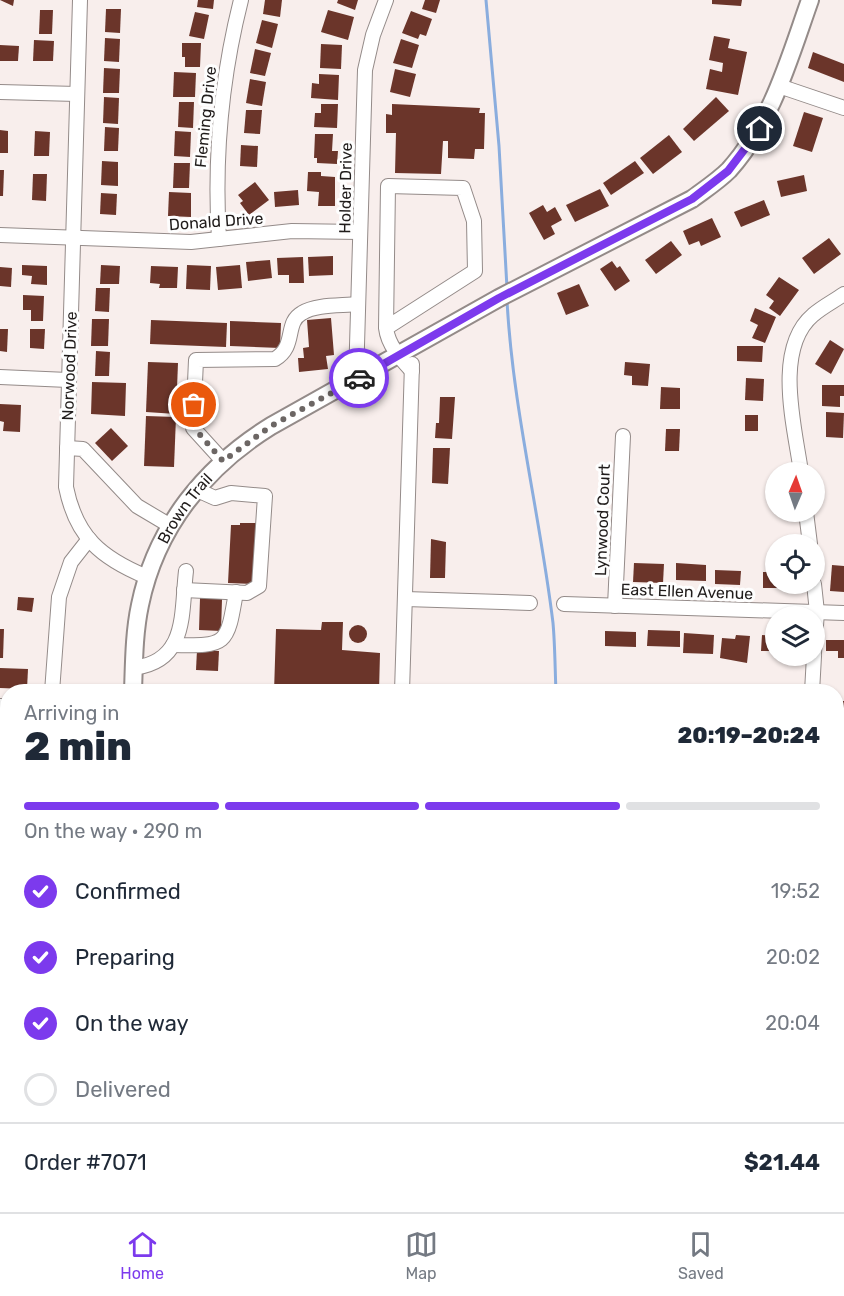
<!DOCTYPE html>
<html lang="en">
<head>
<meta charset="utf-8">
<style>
  body { margin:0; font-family:Rubik,sans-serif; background:#f6f6f7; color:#1f2937; height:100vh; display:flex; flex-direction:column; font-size:22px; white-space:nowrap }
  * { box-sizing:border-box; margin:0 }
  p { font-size:20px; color:#747a83 }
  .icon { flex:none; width:33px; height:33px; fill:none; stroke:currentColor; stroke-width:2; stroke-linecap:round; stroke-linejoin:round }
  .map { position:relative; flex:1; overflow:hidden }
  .panel { position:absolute; left:0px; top:684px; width:844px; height:528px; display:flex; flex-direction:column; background:#fff; border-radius:24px 24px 0 0; box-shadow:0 2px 4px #0004 }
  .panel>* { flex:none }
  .needle { width:39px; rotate:2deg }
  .tools { position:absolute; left:765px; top:462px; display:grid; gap:12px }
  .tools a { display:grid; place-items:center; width:60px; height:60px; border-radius:50%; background:#fff; box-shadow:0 2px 4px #0004; font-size:30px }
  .pin { position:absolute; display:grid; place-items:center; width:51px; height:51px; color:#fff; margin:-26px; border:3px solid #fff; border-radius:50%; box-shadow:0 2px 6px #0007 }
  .courier { position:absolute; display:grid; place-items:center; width:60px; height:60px; margin:-30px; border:4px solid #7c3aed; border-radius:50%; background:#fff; color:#222; box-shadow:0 2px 8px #0007 }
  .head em { font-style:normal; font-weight:800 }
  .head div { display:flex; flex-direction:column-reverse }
  .head { display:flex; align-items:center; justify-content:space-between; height:102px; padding:0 24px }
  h1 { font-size:39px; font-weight:800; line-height:45px }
  .bar { display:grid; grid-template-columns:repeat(4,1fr); gap:9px 6px; align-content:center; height:72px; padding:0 24px }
  .bar i { height:8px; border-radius:4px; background:#e0e1e3 }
  .bar .current { background:#7c3aed }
  .bar p { grid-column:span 4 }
  .line { display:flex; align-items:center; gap:15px; padding:0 24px; border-top:2px solid #e0e1e3 }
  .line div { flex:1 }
  ol { padding:0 24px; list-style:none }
  li { display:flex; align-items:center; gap:18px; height:66px }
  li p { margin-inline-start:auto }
  li .icon { padding:6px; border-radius:50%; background:#7c3aed; color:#fff; stroke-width:4 }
  li:last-child { color:#747a83 }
  li i { width:33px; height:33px; border:3px solid #e0e1e3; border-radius:50% }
  .menu { display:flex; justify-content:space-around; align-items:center; height:84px; border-top:2px solid #e0e1e3; background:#fff; font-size:16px; color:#747a83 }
  .menu a { display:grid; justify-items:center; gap:3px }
  .menu .current { color:#7c3aed }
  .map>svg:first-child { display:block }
  .water { fill:#8aadde }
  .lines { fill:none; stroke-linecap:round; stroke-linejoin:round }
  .stream { stroke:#8aadde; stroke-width:3 }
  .building { fill:#6b352a }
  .minor-casing { stroke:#948b89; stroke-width:16 }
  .major-casing { stroke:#948b89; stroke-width:20 }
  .minor { stroke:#fff; stroke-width:14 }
  .major { stroke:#fff; stroke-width:16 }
  .done { stroke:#6c6664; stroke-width:6; stroke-dasharray:0 10.8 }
  .route { stroke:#7c3aed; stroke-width:8 }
  .labels { text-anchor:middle; stroke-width:6; stroke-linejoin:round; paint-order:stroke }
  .street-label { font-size:16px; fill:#201c1b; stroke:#fefefe }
</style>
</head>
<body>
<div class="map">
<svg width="844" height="1212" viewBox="0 0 844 1212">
  <rect width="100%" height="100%" fill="#f8eeec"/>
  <!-- water -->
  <path class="water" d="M610,1205H672L675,1212H611Z"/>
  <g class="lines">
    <!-- stream -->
    <g class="stream">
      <path d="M486,0L499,146L507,288"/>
      <path d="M507,301C513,410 540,515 553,623C555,645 555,669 556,692"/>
      <path d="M578,1212V1204"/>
    </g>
  </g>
  <!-- building -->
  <g class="building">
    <path d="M0,0H14L13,6Z"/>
    <path d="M198,0H214L213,9L197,7Z"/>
    <path d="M265,0H282L280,17L263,14Z"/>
    <path d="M338,0H358L355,10L337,3Z"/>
    <path d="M425,0H440L436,13L422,9Z"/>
    <path d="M712,0H742L741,6L712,4Z"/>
    <path d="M106,9H121L120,33L105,32Z"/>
    <path d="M40,10H53L52,34H39Z"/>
    <path d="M328,10L354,17L348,40L321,32Z"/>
    <path d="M411,11L432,19L426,36L420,34L418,39L402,33Z"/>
    <path d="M195,12L209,15L204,39L189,36Z"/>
    <path d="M262,20L278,24L272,48L256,43Z"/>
    <path d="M714,36L730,39L728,48L747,52L738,95L706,89L710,69L722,72L723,63L709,60Z"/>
    <path d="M105,38L120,39L119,62L104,61Z"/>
    <path d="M401,39L419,45L412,68L393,63Z"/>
    <path d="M34,40L54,41L53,61H33Z"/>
    <path d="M182,43H201L200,67H185V57H182Z"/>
    <path d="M321,44L342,45L341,69L320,68Z"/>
    <path d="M0,45L19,46L18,61H0Z"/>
    <path d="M255,49L271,53L265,76L250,73Z"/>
    <path d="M813,52L844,64V82L808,68Z"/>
    <path d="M104,68L120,69L119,93H103Z"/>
    <path d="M395,69L416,74L410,97L390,92Z"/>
    <path d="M174,72L196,73L195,97H173Z"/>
    <path d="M319,74L339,75L338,100L311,98L312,83L319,84Z"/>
    <path d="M250,79L266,82L262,106L246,103Z"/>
    <path d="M104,97L119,98L118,124L103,123Z"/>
    <path d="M716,97L729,111L694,141L683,129Z"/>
    <path d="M179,102H194L193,128L178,127Z"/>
    <path d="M321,104H338L337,128L314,127L315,113H321Z"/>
    <path d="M392,104L480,108L479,113H485L484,149H475L474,159L448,158V141H443L441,174L395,173L396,133H386V114L392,115Z"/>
    <path d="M246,110H262L260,134L244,133Z"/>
    <path d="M804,112L823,118L812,152L793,146Z"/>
    <path d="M105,127L119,128L118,151H104Z"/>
    <path d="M0,130L8,131V153H0Z"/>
    <path d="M35,131L50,132L49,156H34Z"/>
    <path d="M175,131L191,132L190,157L174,156Z"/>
    <path d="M315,134H333L332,151H338L337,164L317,163V158H314Z"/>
    <path d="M669,135L682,152L653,174L640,158Z"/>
    <path d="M241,145L258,146L257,167L240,166Z"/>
    <path d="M102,161L118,162V186L101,185Z"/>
    <path d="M635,161L644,173L611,195L603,183Z"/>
    <path d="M174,163H190L189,188H173Z"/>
    <path d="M0,170H4L3,196H0Z"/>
    <path d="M308,172H321V176L335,177V206H318L319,192L307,191Z"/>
    <path d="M33,174H47L46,201L32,200Z"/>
    <path d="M804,175L807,191L781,197L777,181Z"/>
    <path d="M255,182L269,200L249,215L240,203L243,201L238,195Z"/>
    <path d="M600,189L609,206L575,222L566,205Z"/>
    <path d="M298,190L299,205L275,207L274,192Z"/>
    <path d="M169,192L191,193V217L168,216Z"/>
    <path d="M101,193L117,194L116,215L100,214Z"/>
    <path d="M764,200L770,215L741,227L734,212Z"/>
    <path d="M543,205L547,212L555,207L562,220L551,226L555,234L544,240L529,213Z"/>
    <path d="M712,218L721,237L701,246L699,241L689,245L683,231Z"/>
    <path d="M829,238L841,254L814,274L802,258Z"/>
    <path d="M671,241L682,255L656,274L645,260Z"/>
    <path d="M333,256V275L309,276L308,257Z"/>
    <path d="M303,257L304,283H289V275H278L277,258Z"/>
    <path d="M270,260L272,278L248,281L246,262Z"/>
    <path d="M612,261L617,268L620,266L630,281L615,291L600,269Z"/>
    <path d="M22,265L47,266V285L31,284L32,276L22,275Z"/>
    <path d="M101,265L120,266L119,284H100Z"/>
    <path d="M187,265L211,266L210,290L186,289Z"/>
    <path d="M240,265L242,288L218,290L216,267Z"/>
    <path d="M151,266L178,267L177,288H159L160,284L150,283Z"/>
    <path d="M0,267L12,268L11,287L0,286Z"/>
    <path d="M779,277L799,290L780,316L769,308L774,301L766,295Z"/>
    <path d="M579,284L589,306L566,315L557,293Z"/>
    <path d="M96,288H110L109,312L95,311Z"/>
    <path d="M23,295L44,296L43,321H31V310H23Z"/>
    <path d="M755,308L776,317L765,343L752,338L758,325L750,321Z"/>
    <path d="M331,318L334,355L326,356L328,369L299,372L298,358H304L303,348L309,347L307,320Z"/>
    <path d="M92,319H109L108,346H91Z"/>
    <path d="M151,320L227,323L226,347L150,344Z"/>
    <path d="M230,321L281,323L280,348L230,346Z"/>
    <path d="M0,329H8L7,352L0,351Z"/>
    <path d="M30,329H45L44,349L30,348Z"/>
    <path d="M830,340L844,349L831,374L815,364Z"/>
    <path d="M737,346H763L762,362L737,361Z"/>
    <path d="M96,351L110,352L109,376H95Z"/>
    <path d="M148,362L178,363L176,414L146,412Z"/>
    <path d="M625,362L650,364L648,386L632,385V376L624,375Z"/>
    <path d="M746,378L764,379L763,401L745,400Z"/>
    <path d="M92,382L126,383L125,416L91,414Z"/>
    <path d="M822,385H844V396H840V407L822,406Z"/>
    <path d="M661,387L680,388V409H660Z"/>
    <path d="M440,397H455L452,439L435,438L436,423H439Z"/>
    <path d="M0,404L21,405L20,432L3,431L4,422L0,421Z"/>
    <path d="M826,412L844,413L843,438L826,437Z"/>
    <rect x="745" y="415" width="13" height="16"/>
    <path d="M146,416L176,417L174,467L144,466Z"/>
    <path d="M111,428L128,446L112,461L95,443Z"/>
    <path d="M666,429H680L679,451H665Z"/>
    <path d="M433,448H450L448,484L432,483Z"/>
    <path d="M240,523H256L253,584L228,583L231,525H240Z"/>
    <path d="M431,539L446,542L445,578H430Z"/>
    <path d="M634,563L664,564L663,583L633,582Z"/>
    <path d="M676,563L706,565V581L676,580Z"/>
    <path d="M832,565L844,566V592L830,591Z"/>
    <path d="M715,570L741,571L740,585L715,584Z"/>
    <path d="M763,572H776V584H786V588H763Z"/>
    <path d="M18,597L34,598L32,612L17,610Z"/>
    <path d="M200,598L222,599L221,631L199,630Z"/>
    <path d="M322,622H343L342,650L380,653L379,692H274L276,629L321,630Z"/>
    <circle cx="358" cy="634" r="9"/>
    <path d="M0,629H4L3,658H0Z"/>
    <path d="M648,630L680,631V647L647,646Z"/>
    <path d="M605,631L636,632V647L605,646Z"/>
    <path d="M684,633L714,635L713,654L683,653Z"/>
    <path d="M736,635L750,636L747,663L720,658L722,638L735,639Z"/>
    <path d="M762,635L776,636V651H761Z"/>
    <path d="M826,640H844V658H838V651H826Z"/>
    <path d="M197,650L219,651L218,671L196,670Z"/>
    <path d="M0,668L28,669L27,689L0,688Z"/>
    <rect x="837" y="701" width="7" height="19"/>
    <path d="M0,779H8V817L0,816Z"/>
    <path d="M837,1096H842L839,1167L837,1166Z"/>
    <path d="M16,1204H43L42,1212H16Z"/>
    <path d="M46,1204H86L84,1212H60L46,1209Z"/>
    <path d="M244,1204H324V1212L244,1211Z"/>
    <path d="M414,1204H416L428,1212H410Z"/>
    <path d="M479,1204L492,1206L485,1212H464Z"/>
    <path d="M709,1204L718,1206L713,1212H703Z"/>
    <path d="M737,1204H748L750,1212H736Z"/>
    <path d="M800,1204H837V1212L800,1211Z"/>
    <path d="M383,1205L390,1212H376Z"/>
  </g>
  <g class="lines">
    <!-- minor casing -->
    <g class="minor-casing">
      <g id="minor">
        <path d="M80,0L66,487C76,537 101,558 147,577"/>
        <path d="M779,86L844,108"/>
        <path d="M0,92L77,94"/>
        <path d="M0,235L191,242L292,231L360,232"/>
        <path d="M219,239C214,158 221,79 241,0"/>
        <path d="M386,328L388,186L463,188L474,221L475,271L386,328C388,345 400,358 412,371"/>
        <path d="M0,377L68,380"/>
        <path d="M356,380L365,70L373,35L386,0"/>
        <path d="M67,448L83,449L137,506L169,525"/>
        <path d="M223,461L193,428L196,360L275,359C297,346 284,323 302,313C316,304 342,306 358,304"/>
        <path d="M801,472C795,428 773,349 813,315C822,307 834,301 844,294"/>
        <path d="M806,512L810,544"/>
        <path d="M814,584L817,612L814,653"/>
        <path d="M184,590L247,593L259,586L265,496L231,493L215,498L195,489"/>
        <path d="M405,599L530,603"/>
        <path d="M564,604L844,613"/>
        <path d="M615,606L623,436"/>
        <path d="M173,645C227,646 227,646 236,592"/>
        <path d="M134,668C188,661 181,613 186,571"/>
        <path d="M52,692L59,597L71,562L89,539"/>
        <path d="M402,692L412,364"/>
        <path d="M812,692L814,656"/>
        <path d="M0,706H8"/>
        <path d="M0,727L8,728"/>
        <path d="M837,740H844"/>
        <path d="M0,761H8"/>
        <path d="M837,772L844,773"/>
        <path d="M837,804H844"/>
        <path d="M0,835L8,836"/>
        <path d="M727,1204L728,1212"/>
        <path d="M207,1212V1204"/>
        <path d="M400,1212V1204"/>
        <path d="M496,1212L497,1204"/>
        <path d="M525,1212L526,1204"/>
      </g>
    </g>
    <!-- major casing -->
    <g class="major-casing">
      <g id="major">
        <path id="s1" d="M133,692C134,663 134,633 140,605C156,527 205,467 271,426L499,298L692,199C704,190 718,181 729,170C772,122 789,59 810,0"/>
        <path d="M0,884H8"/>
        <path d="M0,916H8"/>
        <path d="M837,927L844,928"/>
        <path d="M837,957H844"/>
        <path d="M111,1212L112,1204"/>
      </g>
    </g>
    <!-- minor -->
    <use href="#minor" class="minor"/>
    <!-- major -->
    <use href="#major" class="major"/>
  </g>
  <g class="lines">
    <!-- done -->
    <path class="done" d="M194,405V428L223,461L271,426L359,378"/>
    <!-- route -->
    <path class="route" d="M359,378L499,298L692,199L728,171L760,129"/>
  </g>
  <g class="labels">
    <!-- street labels -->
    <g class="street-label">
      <text transform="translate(205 117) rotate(-84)" y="6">Fleming Drive</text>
      <text transform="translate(345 188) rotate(-89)" y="6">Holder Drive</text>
      <text transform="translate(216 221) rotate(-4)" y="6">Donald Drive</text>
      <text transform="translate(69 366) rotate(-88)" y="6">Norwood Drive</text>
      <text dy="6" stroke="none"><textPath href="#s1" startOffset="195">Brown Trail</textPath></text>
      <text transform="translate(602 520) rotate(-88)" y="6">Lynwood Court</text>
      <text transform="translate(687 591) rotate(2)" y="6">East Ellen Avenue</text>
    </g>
  </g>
</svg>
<div class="tools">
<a><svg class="needle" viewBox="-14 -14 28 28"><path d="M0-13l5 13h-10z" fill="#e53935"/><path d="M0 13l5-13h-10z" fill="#747a83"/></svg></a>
<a><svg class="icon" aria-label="locate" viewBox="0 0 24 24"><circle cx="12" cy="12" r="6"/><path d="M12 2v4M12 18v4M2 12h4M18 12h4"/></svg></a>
<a><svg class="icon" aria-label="layers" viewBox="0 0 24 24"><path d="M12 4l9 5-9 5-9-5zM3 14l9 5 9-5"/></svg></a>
</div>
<div class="pin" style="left:194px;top:405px;background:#ea580c"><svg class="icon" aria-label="bag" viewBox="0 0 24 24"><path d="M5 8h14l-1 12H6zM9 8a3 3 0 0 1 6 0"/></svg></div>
<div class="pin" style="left:760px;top:129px;background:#1f2937"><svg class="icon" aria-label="home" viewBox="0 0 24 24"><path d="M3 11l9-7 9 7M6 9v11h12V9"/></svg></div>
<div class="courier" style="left:359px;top:378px"><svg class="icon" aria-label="car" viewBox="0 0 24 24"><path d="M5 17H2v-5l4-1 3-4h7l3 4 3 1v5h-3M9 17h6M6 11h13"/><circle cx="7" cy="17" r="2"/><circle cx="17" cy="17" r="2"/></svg></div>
<section class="panel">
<div class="head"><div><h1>2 min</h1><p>Arriving in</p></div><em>20:19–20:24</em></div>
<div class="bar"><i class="current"></i><i class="current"></i><i class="current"></i><i></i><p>On the way · 290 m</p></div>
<ol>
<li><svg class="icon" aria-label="check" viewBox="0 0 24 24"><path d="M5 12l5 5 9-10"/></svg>Confirmed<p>19:52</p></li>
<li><svg class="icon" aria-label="check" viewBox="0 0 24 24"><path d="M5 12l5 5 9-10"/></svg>Preparing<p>20:02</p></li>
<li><svg class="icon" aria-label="check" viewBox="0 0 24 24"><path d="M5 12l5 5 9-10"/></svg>On the way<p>20:04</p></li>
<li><i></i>Delivered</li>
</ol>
<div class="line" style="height:78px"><div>Order #7071</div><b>$21.44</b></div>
</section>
</div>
<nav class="menu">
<a class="current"><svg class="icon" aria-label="home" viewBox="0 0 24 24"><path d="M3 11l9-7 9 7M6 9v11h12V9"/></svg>Home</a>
<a><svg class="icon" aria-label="map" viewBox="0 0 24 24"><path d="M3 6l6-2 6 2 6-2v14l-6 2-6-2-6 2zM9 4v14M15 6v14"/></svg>Map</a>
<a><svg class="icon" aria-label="saved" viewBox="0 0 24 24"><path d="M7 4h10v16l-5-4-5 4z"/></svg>Saved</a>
</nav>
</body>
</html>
